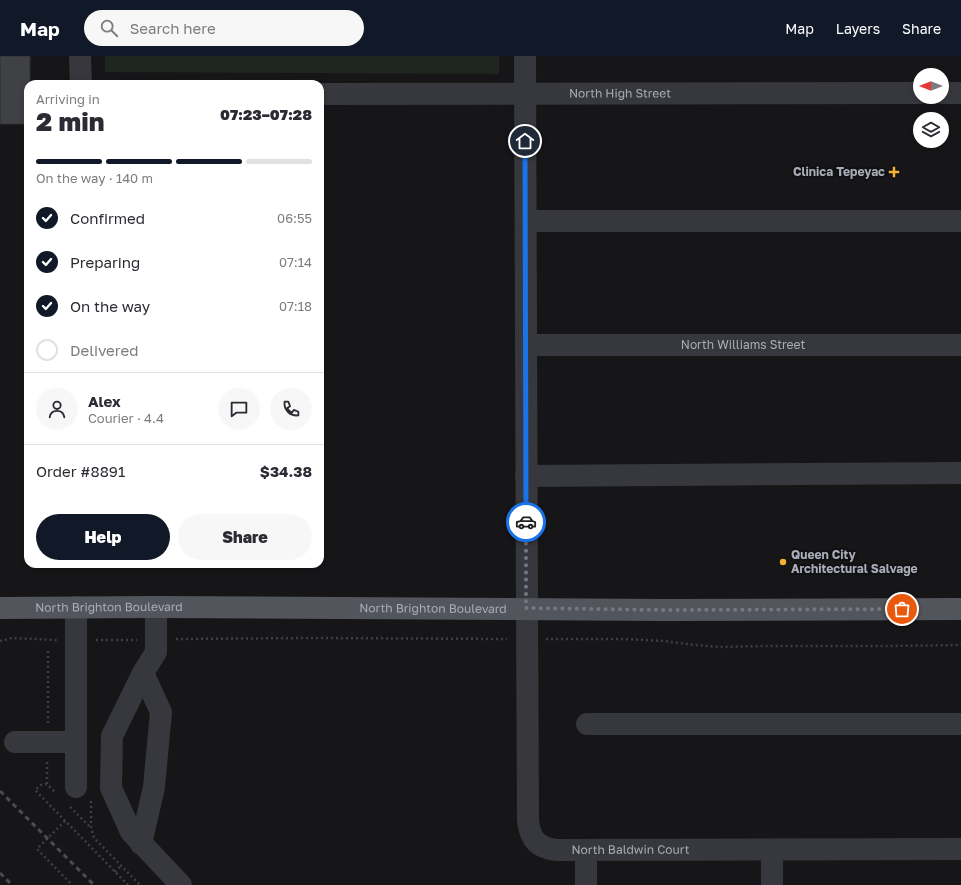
<!DOCTYPE html>
<html lang="en">
<head>
<meta charset="utf-8">
<style>
  body { margin:0; font-family:"Golos Text",sans-serif; background:#f7f7f7; color:#2b2b33; height:100vh; display:flex; flex-direction:column; font-size:15px; white-space:nowrap }
  * { box-sizing:border-box; margin:0 }
  p { font-size:13px; color:#7c7c81 }
  .icon { flex:none; width:22px; height:22px; fill:none; stroke:currentColor; stroke-width:2; stroke-linecap:round; stroke-linejoin:round }
  .map { position:relative; flex:1; overflow:hidden }
  .drawer { position:absolute; left:24px; top:24px; width:300px; height:488px; display:flex; flex-direction:column; background:#fff; border-radius:12px; box-shadow:0 2px 6px #0003 }
  .drawer>* { flex:none }
  .needle { width:26px; rotate:270deg }
  .fabs { position:absolute; left:913px; top:12px; display:grid; gap:8px }
  .fabs a { display:grid; place-items:center; width:36px; height:36px; border-radius:50%; background:#fff; box-shadow:0 2px 6px #0003; font-size:20px }
  .pin { position:absolute; display:grid; place-items:center; width:34px; height:34px; color:#fff; margin:-17px; border:2px solid #fff; border-radius:50%; box-shadow:0 1px 4px #0007 }
  .courier { position:absolute; display:grid; place-items:center; width:40px; height:40px; margin:-20px; border:3px solid #1a73e8; border-radius:50%; background:#fff; color:#222; box-shadow:0 1px 5px #0007 }
  .overview em { font-style:normal; font-weight:800 }
  .overview div { display:flex; flex-direction:column-reverse }
  .overview { display:flex; align-items:center; justify-content:space-between; height:68px; padding:0 12px }
  h1 { font-size:26px; font-weight:800; line-height:30px }
  .bar { display:grid; grid-template-columns:repeat(4,1fr); gap:6px 4px; align-content:center; height:48px; padding:0 12px }
  .bar i { height:5px; border-radius:3px; background:#e1e1e2 }
  .bar .current { background:#111827 }
  .bar p { grid-column:span 4 }
  .line { display:flex; align-items:center; gap:10px; padding:0 12px; border-top:1px solid #e1e1e2 }
  .line div { flex:1 }
  .round { display:grid; place-items:center; flex:none; width:42px; height:42px; border-radius:21px; background:#f7f7f7 }
  ol { padding:0 12px; list-style:none }
  li { display:flex; align-items:center; gap:12px; height:44px }
  li p { margin-inline-start:auto }
  li .icon { padding:4px; border-radius:50%; background:#111827; color:#fff; stroke-width:4 }
  li:last-child { color:#7c7c81 }
  li i { width:22px; height:22px; border:2px solid #e1e1e2; border-radius:50% }
  .cta { display:flex; gap:8px; margin-top:auto; padding:8px 12px }
  .cta a { flex:1; height:46px; border-radius:24px; background:#111827; color:#fff; font-size:16px; font-weight:800; line-height:46px; text-align:center }
  .cta a+a { background:#f7f7f7; color:#2b2b33 }
  header { display:flex; align-items:center; gap:24px; box-sizing:border-box; height:56px; padding:0 20px; background:#111827; color:#fff }
  header strong { font-size:19px }
  nav { display:flex; gap:22px; margin-inline-start:auto; font-size:14px }
  .search { width:280px; height:36px; background:#f7f7f7; display:flex; align-items:center; gap:10px; box-sizing:border-box; padding:0 14px; border-radius:22px; color:#7c7c81; font-size:15px }
  .map>svg:first-child { display:block }
  .green { fill:#1e261f }
  .building { fill:#404145; stroke:#303034 }
  .lines { fill:none; stroke-linecap:round; stroke-linejoin:round }
  .path { stroke:#3d3f44; stroke-width:2.5; stroke-dasharray:2 3; stroke-linecap:butt }
  .minor { stroke:#37383d; stroke-width:22 }
  .major { stroke:#53555c; stroke-width:22 }
  .rail { stroke:#4a4c52; stroke-width:3; stroke-dasharray:5 4; stroke-linecap:butt }
  .done { stroke:#757880; stroke-width:4; stroke-dasharray:0 7.2 }
  .route { stroke:#1a73e8; stroke-width:5 }
  .poi-dot { fill:#f2b134; stroke:#111113; stroke-width:1.5 }
  .labels { text-anchor:middle; stroke-width:4; stroke-linejoin:round; paint-order:stroke }
  .street-label { font-size:12px; fill:#a8adb8; stroke:#111113 }
  .poi-label { font-size:12px; font-weight:bold; fill:#a8adb8; stroke:#111113; text-anchor:end }
</style>
</head>
<body>
<header>
<strong>Map</strong>
<div class="search"><svg class="icon" aria-label="search" viewBox="0 0 24 24"><circle cx="10" cy="10" r="6"/><path d="M15 15l6 6"/></svg>Search here</div>
<nav><a>Map</a><a>Layers</a><a>Share</a></nav>
</header>
<div class="map">
<svg width="961" height="829" viewBox="0 0 961 829">
  <rect width="100%" height="100%" fill="#161618"/>
  <!-- green -->
  <path class="green" d="M105,0H499V18L105,16Z"/>
  <!-- building -->
  <path class="building" d="M0,0H30V28H28V68H0Z"/>
  <g class="lines">
    <!-- path -->
    <g class="path">
      <path d="M176,583L312,582L507,583"/>
      <path d="M546,583H624L664,585L695,589L720,591L763,590H887L961,589"/>
      <path d="M96,584H137"/>
      <path d="M0,585L12,582L57,584"/>
      <path d="M48,667V593"/>
      <path d="M47,706V728L56,737"/>
      <path d="M47,728L41,729L35,734L128,829"/>
      <path d="M91,745V772L94,782L140,829"/>
      <path d="M70,751L90,771"/>
      <path d="M65,765L37,793L72,829"/>
      <path d="M115,816L121,810"/>
    </g>
    <!-- minor -->
    <g class="minor">
      <path d="M80,0L81,28"/>
      <path id="s1" d="M525,0L527,553L528,764C530,784 538,792 557,794L961,793"/>
      <path d="M942,37H961"/>
      <path id="s2" d="M320,38L920,37"/>
      <path d="M526,165H961"/>
      <path id="s3" d="M526,289H961"/>
      <path d="M526,420L961,417"/>
      <path d="M76,551V731"/>
      <path d="M156,551V596L143,617L112,680L111,732L131,776L181,829"/>
      <path d="M587,668H961"/>
      <path d="M15,686H76"/>
      <path d="M141,788L154,731L161,656L143,617"/>
      <path d="M772,794V829"/>
      <path d="M586,829V794"/>
    </g>
    <!-- major -->
    <path class="major" id="s4" d="M0,552L156,551L665,554L961,553"/>
    <!-- rail -->
    <g class="rail">
      <path d="M0,735L94,829"/>
      <path d="M0,817L12,829"/>
    </g>
  </g>
  <g class="lines">
    <!-- done -->
    <path class="done" d="M526,466V552L665,554L902,553"/>
    <!-- route -->
    <path class="route" d="M525,85L526,466"/>
  </g>
  <!-- markers -->
  <g class="poi-dot">
    <path d="M892 110h4v4h4v4h-4v4h-4v-4h-4v-4h4z"/>
    <circle cx="783" cy="506" r="4"/>
  </g>
  <g class="labels">
    <!-- street labels -->
    <g class="street-label">
      <text dy="4" stroke="none"><textPath href="#s2" startOffset="300">North High Street</textPath></text>
      <text dy="4" stroke="none"><textPath href="#s3" startOffset="217">North Williams Street</textPath></text>
      <text dy="4" stroke="none"><textPath href="#s4" startOffset="109">North Brighton Boulevard</textPath></text>
      <text dy="4" stroke="none"><textPath href="#s4" startOffset="433">North Brighton Boulevard</textPath></text>
      <text dy="4" stroke="none"><textPath href="#s1" startOffset="884">North Baldwin Court</textPath></text>
    </g>
    <!-- poi labels -->
    <g class="poi-label">
      <text x="885" y="120">Clinica Tepeyac</text>
      <text x="791" y="503" text-anchor="start">Queen City<tspan x="791" dy="14">Architectural Salvage</tspan></text>
    </g>
  </g>
</svg>
<div class="fabs">
<a><svg class="needle" viewBox="-14 -14 28 28"><path d="M0-13l5 13h-10z" fill="#e53935"/><path d="M0 13l5-13h-10z" fill="#7c7c81"/></svg></a>
<a><svg class="icon" aria-label="layers" viewBox="0 0 24 24"><path d="M12 4l9 5-9 5-9-5zM3 14l9 5 9-5"/></svg></a>
</div>
<div class="pin" style="left:902px;top:553px;background:#ea580c"><svg class="icon" aria-label="bag" viewBox="0 0 24 24"><path d="M5 8h14l-1 12H6zM9 8a3 3 0 0 1 6 0"/></svg></div>
<div class="pin" style="left:525px;top:85px;background:#1f2937"><svg class="icon" aria-label="home" viewBox="0 0 24 24"><path d="M3 11l9-7 9 7M6 9v11h12V9"/></svg></div>
<div class="courier" style="left:526px;top:466px"><svg class="icon" aria-label="car" viewBox="0 0 24 24"><path d="M5 17H2v-5l4-1 3-4h7l3 4 3 1v5h-3M9 17h6M6 11h13"/><circle cx="7" cy="17" r="2"/><circle cx="17" cy="17" r="2"/></svg></div>
<section class="drawer">
<div class="overview"><div><h1>2 min</h1><p>Arriving in</p></div><em>07:23–07:28</em></div>
<div class="bar"><i class="current"></i><i class="current"></i><i class="current"></i><i></i><p>On the way · 140 m</p></div>
<ol>
<li><svg class="icon" aria-label="check" viewBox="0 0 24 24"><path d="M5 12l5 5 9-10"/></svg>Confirmed<p>06:55</p></li>
<li><svg class="icon" aria-label="check" viewBox="0 0 24 24"><path d="M5 12l5 5 9-10"/></svg>Preparing<p>07:14</p></li>
<li><svg class="icon" aria-label="check" viewBox="0 0 24 24"><path d="M5 12l5 5 9-10"/></svg>On the way<p>07:18</p></li>
<li><i></i>Delivered</li>
</ol>
<div class="line" style="height:72px"><a class="round"><svg class="icon" aria-label="person" viewBox="0 0 24 24"><circle cx="12" cy="8" r="4"/><path d="M4 21q1-7 8-7t8 7"/></svg></a><div><b>Alex</b><p>Courier · 4.4</p></div><a class="round"><svg class="icon" aria-label="chat" viewBox="0 0 24 24"><path d="M4 5h16v11H9l-5 4z"/></svg></a><a class="round"><svg class="icon" aria-label="phone" viewBox="0 0 24 24"><path d="M5 4h4l2 5-3 2q2 4 5 5l2-3 5 2v4C11 20 4 13 5 4z"/></svg></a></div>
<div class="line" style="height:52px"><div>Order #8891</div><b>$34.38</b></div>
<div class="cta"><a>Help</a><a>Share</a></div>
</section>
</div>
</body>
</html>
